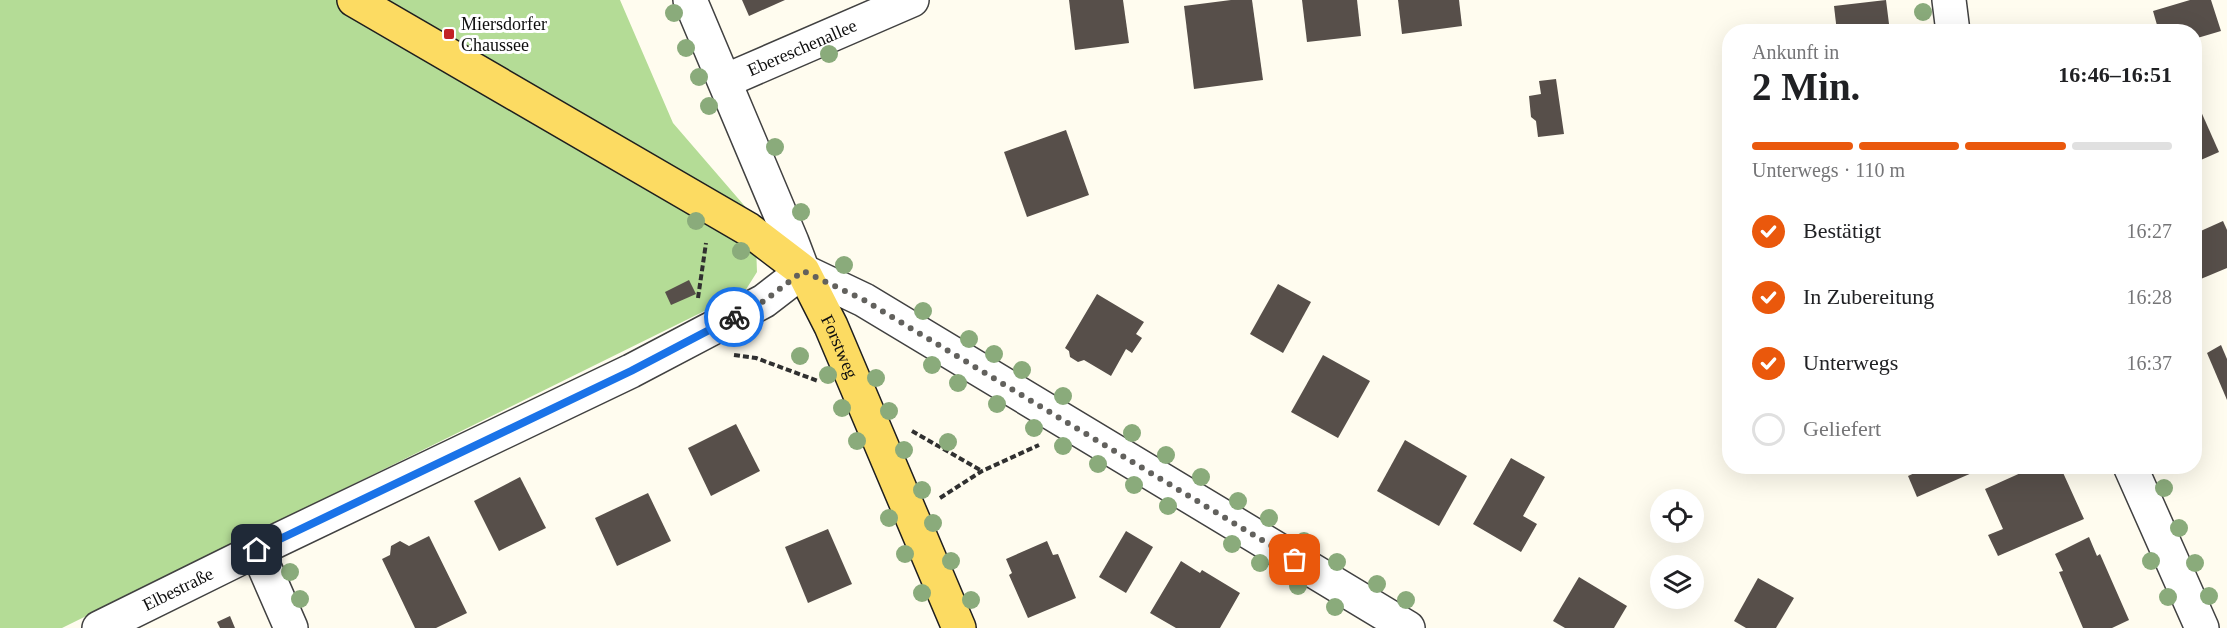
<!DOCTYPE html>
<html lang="de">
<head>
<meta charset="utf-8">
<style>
  body { margin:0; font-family:Georgia,serif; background:#f2f2f2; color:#202124; height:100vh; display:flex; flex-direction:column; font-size:22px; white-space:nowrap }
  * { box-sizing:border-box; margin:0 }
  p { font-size:20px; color:#757577 }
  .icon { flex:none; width:33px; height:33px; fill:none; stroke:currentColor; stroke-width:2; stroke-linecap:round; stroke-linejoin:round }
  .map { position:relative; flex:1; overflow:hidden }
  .details { position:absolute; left:1722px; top:24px; width:480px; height:450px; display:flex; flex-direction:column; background:#fff; border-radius:24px; box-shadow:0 6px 24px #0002 }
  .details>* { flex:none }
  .fabs { position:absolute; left:1650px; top:489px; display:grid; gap:12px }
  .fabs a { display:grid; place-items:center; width:54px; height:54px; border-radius:50%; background:#fff; box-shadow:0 6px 24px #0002; font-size:30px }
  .pin { position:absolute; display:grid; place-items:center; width:51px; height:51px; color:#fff; margin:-26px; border-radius:12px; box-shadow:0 3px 9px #0006 }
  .courier { position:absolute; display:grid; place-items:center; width:60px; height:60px; margin:-30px; border:4px solid #1a73e8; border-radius:50%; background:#fff; color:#222; box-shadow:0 2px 8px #0007 }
  .head em { font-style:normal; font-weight:700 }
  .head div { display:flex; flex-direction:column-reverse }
  .head { display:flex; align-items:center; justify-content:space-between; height:102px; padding:0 30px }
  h1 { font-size:39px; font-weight:700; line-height:45px }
  .bar { display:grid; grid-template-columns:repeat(4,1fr); gap:9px 6px; align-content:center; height:72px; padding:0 30px }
  .bar i { height:8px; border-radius:4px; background:#e0e0e0 }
  .bar .current { background:#ea580c }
  .bar p { grid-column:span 4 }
  ol { padding:0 30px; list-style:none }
  li { display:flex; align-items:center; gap:18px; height:66px }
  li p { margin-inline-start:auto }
  li .icon { padding:6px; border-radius:50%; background:#ea580c; color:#fff; stroke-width:4 }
  li:last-child { color:#757577 }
  li i { width:33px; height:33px; border:3px solid #e0e0e0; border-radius:50% }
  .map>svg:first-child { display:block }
  .forest { fill:#b4dc96 }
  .building { fill:#574f4a }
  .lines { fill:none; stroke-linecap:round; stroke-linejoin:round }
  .minor-casing { stroke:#414141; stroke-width:36 }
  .major-casing { stroke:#1f1f1f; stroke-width:36 }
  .path { stroke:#303030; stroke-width:4; stroke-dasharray:6 3; stroke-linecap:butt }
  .minor { stroke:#fff; stroke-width:33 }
  .major { stroke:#fcdb62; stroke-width:33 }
  .tree { fill:#8aab7b }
  .done { stroke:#62615d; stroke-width:6; stroke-dasharray:0 10.8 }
  .route { stroke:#1a73e8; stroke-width:8 }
  .poi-dot { fill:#c22225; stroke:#fff; stroke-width:2 }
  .labels { text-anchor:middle; stroke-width:6; stroke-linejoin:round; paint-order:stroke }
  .poi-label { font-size:18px; fill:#0e0e0e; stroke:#fff; text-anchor:start }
  .street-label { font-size:18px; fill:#0e0e0e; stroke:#fff }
</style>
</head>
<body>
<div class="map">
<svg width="2227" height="628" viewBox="0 0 2227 628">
  <rect width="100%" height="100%" fill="#fffcef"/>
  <!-- forest -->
  <path class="forest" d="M0,0H620L673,123L755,218L757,272L745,291L62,628H0Z"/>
  <!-- building -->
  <g class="building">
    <path d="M742,0H785L749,16Z"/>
    <path d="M1069,0H1123L1129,43L1075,50Z"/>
    <path d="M1231,0H1252L1263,80L1194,89L1184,6Z"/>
    <path d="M1302,0H1357L1361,36L1307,42Z"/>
    <path d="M1398,0H1459L1462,26L1402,34Z"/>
    <path d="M1886,0L1890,32H1837L1834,6Z"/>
    <path d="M2190,0H2211L2221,31L2194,39V32H2159L2153,11Z"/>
    <path d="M1556,79L1564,134L1538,137L1536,121L1531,117L1529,96L1541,94L1539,81Z"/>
    <path d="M2199,107L2219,152L2194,163V108Z"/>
    <path d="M1066,130L1089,195L1027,217L1004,152Z"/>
    <path d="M2223,221L2227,230V268L2196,281L2194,277V234Z"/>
    <path d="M689,280L696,294L671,305L665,292Z"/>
    <path d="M1278,284L1311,302L1283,353L1250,334Z"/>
    <path d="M1097,294L1144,322L1136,334L1142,338L1132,353L1126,349L1111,376L1084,360L1078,362L1070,357L1069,351L1065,348Z"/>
    <path d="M2221,345L2227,359V400L2207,353Z"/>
    <path d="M1323,355L1370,381L1338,438L1291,412Z"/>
    <path d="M736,424L760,471L711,496L688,448Z"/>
    <path d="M1405,440L1467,476L1439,526L1377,491Z"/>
    <path d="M1511,458L1545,477L1523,516L1537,524L1521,552L1473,524Z"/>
    <path d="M1930,466H1980L1981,469L1917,497L1908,476Z"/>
    <path d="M2036,466H2060L2084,519L1998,556L1988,535L2003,529L1985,489Z"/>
    <path d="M520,477L546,528L499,551L474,501Z"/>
    <path d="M648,493L671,541L617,566L595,518Z"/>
    <path d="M828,529L852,584L808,603L785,547Z"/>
    <path d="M1126,531L1153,547L1126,593L1099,577Z"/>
    <path d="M429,536L467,613L436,628H415L382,559L390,555L391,546L400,541L409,546Z"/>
    <path d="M2089,537L2097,556L2100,554L2129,620L2112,628H2083L2059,572L2063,571L2055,554Z"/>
    <path d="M1047,541L1053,555L1058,554L1076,598L1028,618L1009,575L1012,573L1006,559Z"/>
    <path d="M1181,561L1200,573L1202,570L1240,593L1220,628H1176L1150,613Z"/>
    <path d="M1579,577L1627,606L1614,628H1565L1553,621Z"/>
    <path d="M1758,578L1794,598L1776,628H1746L1734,621Z"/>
    <path d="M230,616L235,628H220L217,622Z"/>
  </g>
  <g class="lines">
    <!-- minor casing -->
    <g class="minor-casing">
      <g id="minor">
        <path d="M690,0L792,242L803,271"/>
        <path d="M1949,0L1953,32"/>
        <path id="s1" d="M725,81L912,0"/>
        <path d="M803,271L864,300L1408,628"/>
        <path d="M2130,466L2202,628"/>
        <path d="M257,550L291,628"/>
        <path id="s2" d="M99,628L257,550L631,371L764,301L803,271"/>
      </g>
    </g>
    <!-- major casing -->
    <g class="major-casing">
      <g id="major">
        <path id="s3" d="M354,0L748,229L803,271L831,326L959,628"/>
      </g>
    </g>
    <!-- path -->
    <g class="path">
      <path d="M698,298L706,243"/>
      <path d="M734,355L756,358L818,381"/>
      <path d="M912,431L982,471"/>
      <path d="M940,498L982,471L1039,445"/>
    </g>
    <!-- minor -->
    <use href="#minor" class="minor"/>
    <!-- major -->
    <use href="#major" class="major"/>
  </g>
  <!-- trees -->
  <g class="tree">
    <circle cx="1923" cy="12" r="9"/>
    <circle cx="674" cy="13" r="9"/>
    <circle cx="686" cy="48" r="9"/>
    <circle cx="829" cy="54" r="9"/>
    <circle cx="699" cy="77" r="9"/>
    <circle cx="709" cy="106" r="9"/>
    <circle cx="775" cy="147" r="9"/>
    <circle cx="801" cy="212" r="9"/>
    <circle cx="696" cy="221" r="9"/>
    <circle cx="741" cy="251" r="9"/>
    <circle cx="844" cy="265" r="9"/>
    <circle cx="923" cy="311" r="9"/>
    <circle cx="969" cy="339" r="9"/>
    <circle cx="994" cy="354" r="9"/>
    <circle cx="800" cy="356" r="9"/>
    <circle cx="932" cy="365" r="9"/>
    <circle cx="1022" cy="370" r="9"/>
    <circle cx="828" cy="375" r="9"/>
    <circle cx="876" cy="378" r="9"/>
    <circle cx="958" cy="383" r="9"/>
    <circle cx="1063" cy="396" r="9"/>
    <circle cx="997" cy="404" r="9"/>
    <circle cx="842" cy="408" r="9"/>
    <circle cx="889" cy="411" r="9"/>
    <circle cx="1034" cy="428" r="9"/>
    <circle cx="1132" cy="433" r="9"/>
    <circle cx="857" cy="441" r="9"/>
    <circle cx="948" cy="442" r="9"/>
    <circle cx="1063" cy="446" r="9"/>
    <circle cx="904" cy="450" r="9"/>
    <circle cx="1166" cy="455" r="9"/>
    <circle cx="1098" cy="464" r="9"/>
    <circle cx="1201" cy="477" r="9"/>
    <circle cx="1134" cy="485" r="9"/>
    <circle cx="2164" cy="488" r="9"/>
    <circle cx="922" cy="490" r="9"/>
    <circle cx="1238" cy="501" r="9"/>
    <circle cx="1168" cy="506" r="9"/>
    <circle cx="889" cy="518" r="9"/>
    <circle cx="1269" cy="518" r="9"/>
    <circle cx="933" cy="523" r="9"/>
    <circle cx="2179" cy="528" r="9"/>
    <circle cx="1304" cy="541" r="9"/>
    <circle cx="1232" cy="544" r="9"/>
    <circle cx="905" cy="554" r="9"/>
    <circle cx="951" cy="561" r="9"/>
    <circle cx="2151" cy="561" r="9"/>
    <circle cx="1337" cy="562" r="9"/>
    <circle cx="1260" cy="563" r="9"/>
    <circle cx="2195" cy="563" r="9"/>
    <circle cx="290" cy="572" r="9"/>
    <circle cx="1377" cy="584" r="9"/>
    <circle cx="1298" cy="586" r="9"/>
    <circle cx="922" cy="593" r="9"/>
    <circle cx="2209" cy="596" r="9"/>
    <circle cx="2168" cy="597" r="9"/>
    <circle cx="300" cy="599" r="9"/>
    <circle cx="971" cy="600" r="9"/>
    <circle cx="1406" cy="600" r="9"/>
    <circle cx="1335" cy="607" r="9"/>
  </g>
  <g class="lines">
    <!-- done -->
    <path class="done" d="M734,317L764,301L803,271L864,300L1295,560"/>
    <!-- route -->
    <path class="route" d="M257,550L631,371L734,317"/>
  </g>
  <!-- markers -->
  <rect class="poi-dot" x="443" y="28" width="12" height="12" rx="3"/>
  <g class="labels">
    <!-- poi labels -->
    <g class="poi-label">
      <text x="461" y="30">Miersdorfer<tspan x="461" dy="21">Chaussee</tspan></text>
    </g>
    <!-- street labels -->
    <g class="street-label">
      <text dy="6" stroke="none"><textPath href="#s1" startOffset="84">Ebereschenallee</textPath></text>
      <text dy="6" stroke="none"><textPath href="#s3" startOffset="609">Forstweg</textPath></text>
      <text dy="6" stroke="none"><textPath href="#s2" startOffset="88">Elbestraße</textPath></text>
    </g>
  </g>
</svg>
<div class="fabs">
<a><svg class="icon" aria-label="locate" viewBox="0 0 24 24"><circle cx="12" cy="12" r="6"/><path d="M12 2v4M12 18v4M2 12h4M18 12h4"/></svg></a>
<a><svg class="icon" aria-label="layers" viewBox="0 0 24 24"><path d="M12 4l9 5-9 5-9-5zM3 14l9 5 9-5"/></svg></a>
</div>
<div class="pin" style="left:1295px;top:560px;background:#ea580c"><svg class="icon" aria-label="bag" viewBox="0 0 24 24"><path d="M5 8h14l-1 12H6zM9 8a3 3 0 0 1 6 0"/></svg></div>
<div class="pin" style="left:257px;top:550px;background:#1f2937"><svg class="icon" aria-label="home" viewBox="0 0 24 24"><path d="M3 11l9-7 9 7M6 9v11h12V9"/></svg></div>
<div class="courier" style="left:734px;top:317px"><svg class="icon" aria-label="bike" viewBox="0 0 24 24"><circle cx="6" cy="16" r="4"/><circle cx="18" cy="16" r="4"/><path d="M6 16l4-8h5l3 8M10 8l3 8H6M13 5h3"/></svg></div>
<section class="details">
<div class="head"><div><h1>2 Min.</h1><p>Ankunft in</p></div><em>16:46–16:51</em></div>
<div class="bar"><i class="current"></i><i class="current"></i><i class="current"></i><i></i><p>Unterwegs · 110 m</p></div>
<ol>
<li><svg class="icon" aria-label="check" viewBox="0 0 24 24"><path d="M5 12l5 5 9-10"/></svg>Bestätigt<p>16:27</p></li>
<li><svg class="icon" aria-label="check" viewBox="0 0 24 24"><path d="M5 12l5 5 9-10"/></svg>In Zubereitung<p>16:28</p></li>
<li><svg class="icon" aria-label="check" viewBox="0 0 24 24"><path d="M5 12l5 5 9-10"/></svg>Unterwegs<p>16:37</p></li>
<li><i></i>Geliefert</li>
</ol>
</section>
</div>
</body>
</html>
